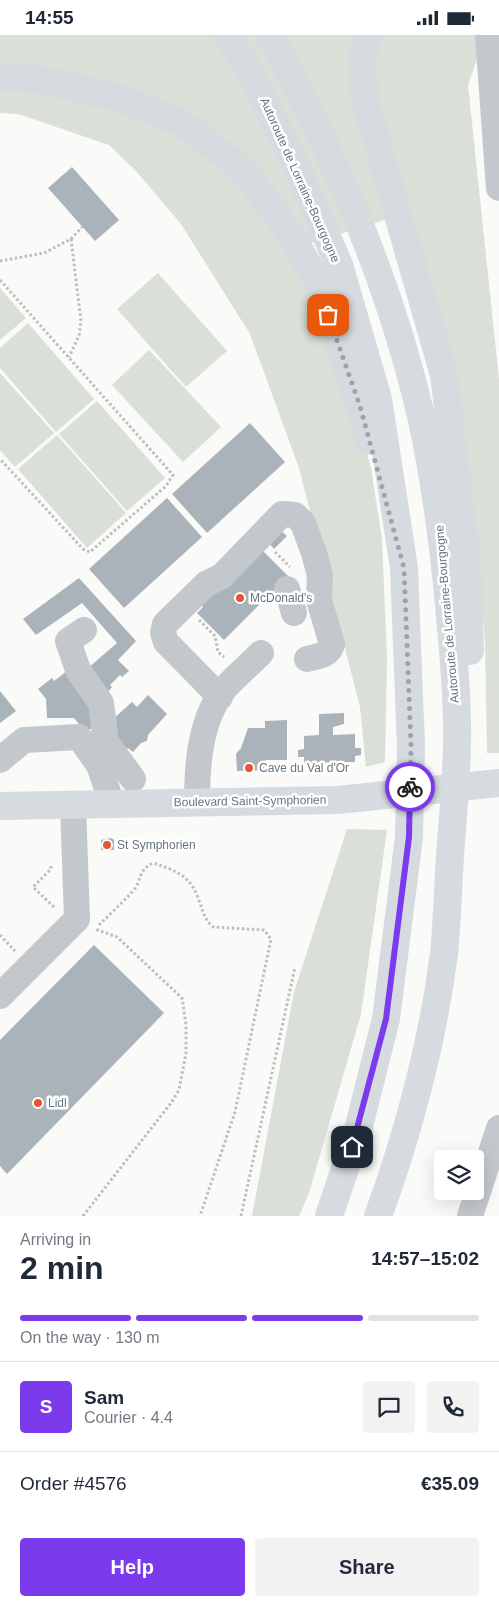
<!DOCTYPE html>
<html lang="en">
<head>
<meta charset="utf-8">
<style>
  body { margin:0; font-family:Arial,sans-serif; background:#f2f2f3; color:#1f2937; height:100vh; display:flex; flex-direction:column; font-size:19px; white-space:nowrap }
  * { box-sizing:border-box; margin:0 }
  p { font-size:16px; color:#747a83 }
  .icon { flex:none; width:28px; height:28px; fill:none; stroke:currentColor; stroke-width:2; stroke-linecap:round; stroke-linejoin:round }
  .map { position:relative; height:1181px; overflow:hidden }
  .details { display:flex; flex-direction:column; background:#fff; flex:1 }
  .details>* { flex:none }
  .tools { position:absolute; left:434px; top:1115px; display:grid; gap:10px }
  .tools a { display:grid; place-items:center; width:50px; height:50px; border-radius:5px; background:#fff; box-shadow:0 5px 20px #0002; font-size:25px }
  .pin { position:absolute; display:grid; place-items:center; width:42px; height:42px; color:#fff; margin:-21px; border-radius:10px; box-shadow:0 2px 8px #0006 }
  .courier { position:absolute; display:grid; place-items:center; width:50px; height:50px; margin:-25px; border:4px solid #7c3aed; border-radius:50%; background:#fff; color:#222; box-shadow:0 1px 6px #0007 }
  .overview em { font-style:normal; font-weight:700 }
  .overview div { display:flex; flex-direction:column-reverse }
  .overview { display:flex; align-items:center; justify-content:space-between; height:85px; padding:0 20px }
  h1 { font-size:32px; font-weight:700; line-height:38px }
  .bar { display:grid; grid-template-columns:repeat(4,1fr); gap:8px 5px; align-content:center; height:60px; padding:0 20px }
  .bar i { height:6px; border-radius:4px; background:#e0e1e3 }
  .bar .selected { background:#7c3aed }
  .bar p { grid-column:span 4 }
  .line { display:flex; align-items:center; gap:12px; padding:0 20px; border-top:1px solid #e0e1e3 }
  .line div { flex:1 }
  .round { display:grid; place-items:center; flex:none; width:52px; height:52px; border-radius:5px; background:#f2f2f3 }
  .action { display:flex; gap:10px; margin-top:auto; padding:10px 20px }
  .action a { flex:1; height:58px; border-radius:5px; background:#7c3aed; color:#fff; font-size:20px; font-weight:700; line-height:58px; text-align:center }
  .action a+a { background:#f2f2f3; color:#1f2937 }
  .status { display:flex; justify-content:space-between; align-items:center; height:35px; padding:0 25px; background:#fff; direction:ltr }
  .status svg { height:14px; fill:currentColor }
  .map>svg:first-child { display:block }
  .green { fill:#dadfd7 }
  .building { fill:#aab3b9 }
  .lines { fill:none; stroke-linecap:round; stroke-linejoin:round }
  .path { stroke:#bbbfc2; stroke-width:3; stroke-dasharray:2.5 2.5; stroke-linecap:butt }
  .minor { stroke:#c3c8cc; stroke-width:26 }
  .major { stroke:#d6dbdf; stroke-width:28 }
  .highway { stroke:#d6dbdf; stroke-width:28 }
  .done { stroke:#99a4ac; stroke-width:5; stroke-dasharray:0 9 }
  .route { stroke:#7c3aed; stroke-width:6 }
  .poi-dot { fill:#e4572e; stroke:#fff; stroke-width:2 }
  .labels { text-anchor:middle; stroke-width:5; stroke-linejoin:round; paint-order:stroke }
  .street-label { font-size:12px; fill:#657683; stroke:#fff }
  .poi-label { font-size:12px; fill:#657683; stroke:#fff; text-anchor:start }
</style>
</head>
<body>
<div class="status"><b>14:55</b><svg viewBox="0 0 49 12"><path d="M0 12V9h3v3zM5 12V6h3v6zM10 12V3h3v9zM15 12V0h3v12zM26 1h20v11H26zM47 4h2v5h-2z"/></svg></div>
<div class="map">
<svg width="499" height="1181" viewBox="0 0 499 1181">
  <rect width="100%" height="100%" fill="#fafaf8"/>
  <!-- green -->
  <g class="green">
    <path d="M0,0H499L485,2L468,50L499,344V718H487L485,606L470,452L391,183L308,209L229,110L0,31Z"/>
    <path d="M0,50L78,62L183,100L226,135L263,180L307,251L339,319L371,433L382,504L387,623L385,727L366,732L360,672L299,433L250,299L181,189L136,136L109,110L18,79L0,78Z"/>
    <path d="M158,238L227,316L186,352L117,274Z"/>
    <path d="M0,253L26,283L0,305Z"/>
    <path d="M28,288L94,364L56,397L0,333V313Z"/>
    <path d="M149,315L221,392L183,427L112,350Z"/>
    <path d="M0,338L54,398L15,432L0,415Z"/>
    <path d="M97,366L165,443L127,476L59,399Z"/>
    <path d="M57,400L126,478L87,513L18,434Z"/>
    <path d="M347,794L387,795L361,979L309,1158L299,1181H252L294,957Z"/>
  </g>
  <!-- building -->
  <g class="building">
    <path d="M72,132L119,185L95,206L48,153Z"/>
    <path d="M250,388L285,427L207,498L172,459Z"/>
    <path d="M167,463L202,502L124,573L89,534Z"/>
    <path d="M280,495L287,501L274,514L268,507Z"/>
    <path d="M261,514L288,541L224,605L197,578L203,572L201,570Z"/>
    <path d="M79,543L136,606L118,625L129,636L122,642L120,640L110,650L112,652L107,658L88,633L117,608L82,568L36,600L23,584Z"/>
    <path d="M67,636L86,658L99,694H83L74,683H47L46,664L38,654L52,643L54,646Z"/>
    <path d="M0,656L16,676L0,688Z"/>
    <path d="M148,660L167,679L148,700L147,706L141,708L133,717L128,713L125,716L112,704V685L132,667L137,672Z"/>
    <path d="M344,678V689L333,692V700L355,699V713H361V720L355,721V727L304,728V722H298V715L304,714V701L319,700V679Z"/>
    <path d="M287,685V725H266V712V735L237,736L236,719L241,713L248,693H265V686Z"/>
    <path d="M111,803L114,805V815H101V805Z"/>
    <path d="M94,910L164,978L7,1139L0,1131V1005Z"/>
  </g>
  <g class="lines">
    <!-- path -->
    <g class="path">
      <path d="M71,204L82,192"/>
      <path d="M0,226L44,218L71,204L81,286L79,301L69,322"/>
      <path d="M0,245L173,440L166,451L90,517L83,514L0,424"/>
      <path d="M275,517L290,532"/>
      <path d="M199,585L215,601L218,617L224,622"/>
      <path d="M51,831V834L33,852L54,872"/>
      <path d="M99,890C110,879 122,868 133,856C142,846 137,836 153,828C172,834 189,840 197,860C202,872 203,883 213,892L264,895L271,904L235,1077L200,1181"/>
      <path d="M0,900L15,916"/>
      <path d="M83,1181L171,1068L179,1055L186,1018V990L182,963L117,902L95,894"/>
      <path d="M241,1181L295,932"/>
    </g>
    <!-- minor -->
    <g class="minor">
      <path d="M488,0L499,153"/>
      <path d="M287,554L294,578"/>
      <path d="M84,595L68,606L78,635L101,668L106,707L133,744"/>
      <path d="M220,662L166,607L163,598L165,589L206,549L222,541L282,479L295,480L303,488L314,518L320,540L319,565L332,609C329,621 318,621 307,624"/>
      <path d="M0,725L24,705L79,702L99,730L112,769"/>
      <path d="M197,767C197,729 200,684 225,653C236,641 249,630 261,618"/>
      <path d="M0,961L77,884L73,770"/>
      <path d="M470,1181L499,1093"/>
    </g>
    <!-- major -->
    <path class="major" d="M0,771L338,765L499,748"/>
    <!-- highway -->
    <g class="highway">
      <path d="M228,0L255,45L299,137L339,230L378,364L404,533L411,711L409,802L386,984L358,1095L329,1181"/>
      <path d="M269,0C335,120 390,247 421,381C435,443 443,506 449,570C453,616 458,664 457,711C456,748 453,784 450,821C448,854 447,887 444,919C433,1005 408,1100 378,1181"/>
      <path d="M367,0L362,24L365,65L444,340L467,529L470,616"/>
      <path d="M0,42L43,45L116,62L179,86L217,114L251,145L286,192L316,243L360,371L369,406"/>
    </g>
  </g>
  <g class="lines">
    <!-- done -->
    <path class="done" d="M328,280L360,371L404,533L411,711L410,752"/>
    <!-- route -->
    <path class="route" d="M352,1112L386,984L409,802L410,752"/>
  </g>
  <!-- markers -->
  <g class="poi-dot">
    <circle cx="240" cy="563" r="5"/>
    <circle cx="249" cy="733" r="5"/>
    <circle cx="107" cy="810" r="5"/>
    <circle cx="38" cy="1068" r="5"/>
  </g>
  <g class="labels">
    <!-- street labels -->
    <g class="street-label">
      <text transform="translate(300 145) rotate(66)" y="4">Autoroute de Lorraine-Bourgogne</text>
      <text transform="translate(447 579) rotate(-95)" y="4">Autoroute de Lorraine-Bourgogne</text>
      <text transform="translate(250 766) rotate(-1)" y="4">Boulevard Saint-Symphorien</text>
    </g>
    <!-- poi labels -->
    <g class="poi-label">
      <text x="250" y="567">McDonald's</text>
      <text x="259" y="737">Cave du Val d'Or</text>
      <text x="117" y="814">St Symphorien</text>
      <text x="48" y="1072">Lidl</text>
    </g>
  </g>
</svg>
<div class="tools">
<a><svg class="icon" aria-label="layers" viewBox="0 0 24 24"><path d="M12 4l9 5-9 5-9-5zM3 14l9 5 9-5"/></svg></a>
</div>
<div class="pin" style="left:328px;top:280px;background:#ea580c"><svg class="icon" aria-label="bag" viewBox="0 0 24 24"><path d="M5 8h14l-1 12H6zM9 8a3 3 0 0 1 6 0"/></svg></div>
<div class="pin" style="left:352px;top:1112px;background:#1f2937"><svg class="icon" aria-label="home" viewBox="0 0 24 24"><path d="M3 11l9-7 9 7M6 9v11h12V9"/></svg></div>
<div class="courier" style="left:410px;top:752px"><svg class="icon" aria-label="bike" viewBox="0 0 24 24"><circle cx="6" cy="16" r="4"/><circle cx="18" cy="16" r="4"/><path d="M6 16l4-8h5l3 8M10 8l3 8H6M13 5h3"/></svg></div>
</div>
<section class="details">
<div class="overview"><div><h1>2 min</h1><p>Arriving in</p></div><em>14:57–15:02</em></div>
<div class="bar"><i class="selected"></i><i class="selected"></i><i class="selected"></i><i></i><p>On the way · 130 m</p></div>
<div class="line" style="height:90px"><b class="round" style="background:#7c3aed;color:#fff">S</b><div><b>Sam</b><p>Courier · 4.4</p></div><a class="round"><svg class="icon" aria-label="chat" viewBox="0 0 24 24"><path d="M4 5h16v11H9l-5 4z"/></svg></a><a class="round"><svg class="icon" aria-label="phone" viewBox="0 0 24 24"><path d="M5 4h4l2 5-3 2q2 4 5 5l2-3 5 2v4C11 20 4 13 5 4z"/></svg></a></div>
<div class="line" style="height:65px"><div>Order #4576</div><b>€35.09</b></div>
<div class="action"><a>Help</a><a>Share</a></div>
</section>
</body>
</html>
